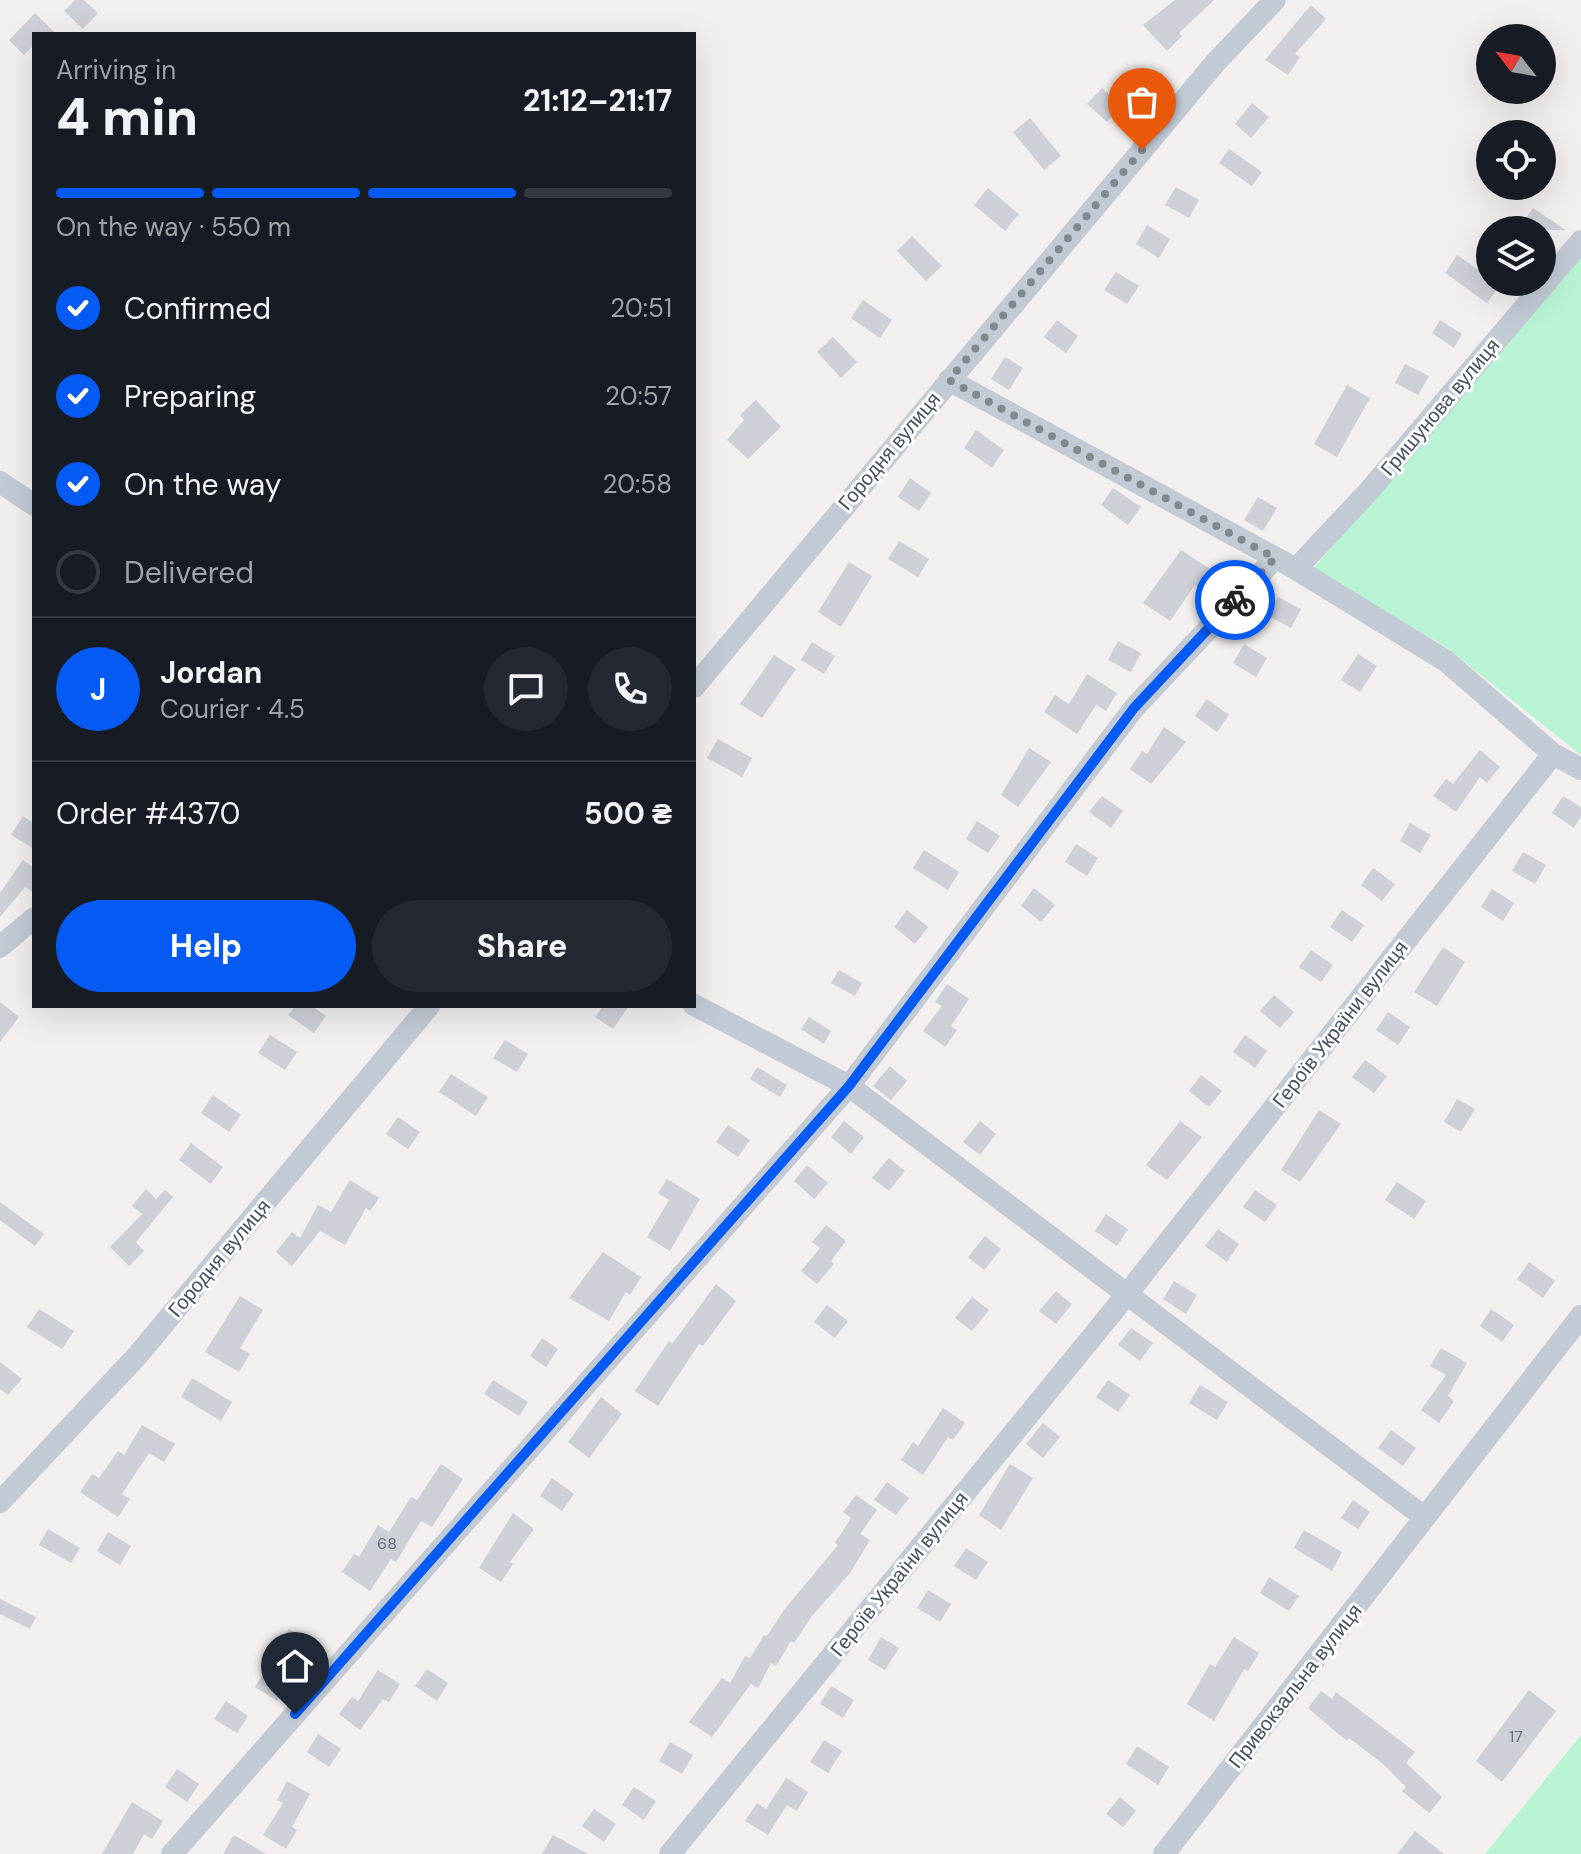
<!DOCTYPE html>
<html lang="en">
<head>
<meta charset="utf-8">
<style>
  body { margin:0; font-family:"DM Sans",sans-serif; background:#242831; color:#f1f3f6; height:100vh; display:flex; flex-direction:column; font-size:30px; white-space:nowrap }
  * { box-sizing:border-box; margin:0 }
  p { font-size:26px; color:#9ea1a6 }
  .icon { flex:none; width:44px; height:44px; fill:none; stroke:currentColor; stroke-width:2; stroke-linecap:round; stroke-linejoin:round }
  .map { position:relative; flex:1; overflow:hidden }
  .side { position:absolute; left:32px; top:32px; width:664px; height:976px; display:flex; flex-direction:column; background:#171b24; border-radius:0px; box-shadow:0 8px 32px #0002 }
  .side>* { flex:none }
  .needle { width:52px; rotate:301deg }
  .buttons { position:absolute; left:1476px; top:24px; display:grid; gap:16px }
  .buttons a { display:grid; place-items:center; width:80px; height:80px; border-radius:50%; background:#171b24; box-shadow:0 8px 32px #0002; font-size:40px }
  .pin { position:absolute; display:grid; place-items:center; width:68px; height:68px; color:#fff; margin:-82px -34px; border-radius:50% 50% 50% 0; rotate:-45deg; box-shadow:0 0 8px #0007 }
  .pin .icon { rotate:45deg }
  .courier { position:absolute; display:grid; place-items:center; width:80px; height:80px; margin:-40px; border:6px solid #065af4; border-radius:50%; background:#fff; color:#222; box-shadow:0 2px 10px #0007 }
  .overview em { font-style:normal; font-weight:800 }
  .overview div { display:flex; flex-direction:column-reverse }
  .overview { display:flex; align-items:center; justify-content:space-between; height:136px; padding:0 24px }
  h1 { font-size:52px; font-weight:800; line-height:60px }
  .bar { display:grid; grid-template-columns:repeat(4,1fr); gap:12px 8px; align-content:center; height:96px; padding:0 24px }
  .bar i { height:10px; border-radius:6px; background:#363941 }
  .bar .on { background:#065af4 }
  .bar p { grid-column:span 4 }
  .line { display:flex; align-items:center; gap:20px; padding:0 24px; border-top:2px solid #363941 }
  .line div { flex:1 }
  .round { display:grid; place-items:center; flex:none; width:84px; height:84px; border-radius:42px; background:#242831 }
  ol { padding:0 24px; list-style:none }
  li { display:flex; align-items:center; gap:24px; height:88px }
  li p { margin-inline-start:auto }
  li .icon { padding:8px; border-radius:50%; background:#065af4; color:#fff; stroke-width:4 }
  li:last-child { color:#9ea1a6 }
  li i { width:44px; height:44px; border:4px solid #363941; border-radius:50% }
  .button { display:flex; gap:16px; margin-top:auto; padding:16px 24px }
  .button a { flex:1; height:92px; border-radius:48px; background:#065af4; color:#fff; font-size:32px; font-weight:800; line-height:92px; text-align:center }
  .button a+a { background:#242831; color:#f1f3f6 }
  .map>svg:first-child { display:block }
  .green { fill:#b8f4d4 }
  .building { fill:#cdd0d7 }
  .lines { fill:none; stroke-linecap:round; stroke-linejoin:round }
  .minor { stroke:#c1cad5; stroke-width:22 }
  .done { stroke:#828890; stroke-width:8; stroke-dasharray:0 14.4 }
  .route { stroke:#065af4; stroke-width:10 }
  .labels { text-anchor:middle; stroke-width:6; stroke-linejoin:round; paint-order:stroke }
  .number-label { font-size:16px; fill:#67707c }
  .street-label { font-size:20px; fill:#45505e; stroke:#fff }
</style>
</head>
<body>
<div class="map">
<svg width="1581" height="1854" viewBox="0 0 1581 1854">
  <rect width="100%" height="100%" fill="#f2efee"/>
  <!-- green -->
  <g class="green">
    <path d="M1581,257V755L1446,647L1313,569Z"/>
    <path d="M1581,1735V1854H1485Z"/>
  </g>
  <!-- building -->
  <g class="building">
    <path d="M75,0H84L98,13L83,29L64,11Z"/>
    <path d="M1175,0H1214L1179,33L1182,36L1167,51L1143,25Z"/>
    <path d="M1311,5L1326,19L1295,54L1300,57L1288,75L1265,60Z"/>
    <path d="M35,13L56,34H34V45L24,55L9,40Z"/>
    <path d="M1102,88L1122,106L1107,122L1087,104Z"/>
    <path d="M1252,103L1269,117L1251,138L1235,124Z"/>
    <path d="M1030,118L1061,156L1044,170L1013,132Z"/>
    <path d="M1229,149L1262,172L1252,186L1219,163Z"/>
    <path d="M1176,187L1199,200L1189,218L1165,205Z"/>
    <path d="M988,188L1019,214L1005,231L974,205Z"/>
    <path d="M1533,208L1566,230H1518Z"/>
    <path d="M1147,225L1170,239L1159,258L1136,244Z"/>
    <path d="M912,236L942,266L926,281L897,251Z"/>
    <path d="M1457,255L1490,278V282L1500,285L1487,303L1445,273Z"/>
    <path d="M1116,272L1139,286L1127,304L1104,290Z"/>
    <path d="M863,300L892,320L880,338L851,318Z"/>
    <path d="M1057,320L1078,336L1066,353L1044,337Z"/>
    <path d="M1440,320L1462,334L1454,348L1432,333Z"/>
    <path d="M833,337L857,362L841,378L817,352Z"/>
    <path d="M1005,357L1023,368L1009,390L991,379Z"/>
    <path d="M1405,364L1429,376L1418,395L1395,383Z"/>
    <path d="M1347,385L1370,398L1337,457L1314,444Z"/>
    <path d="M756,400L781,427L748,459L727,440L744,420L740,415Z"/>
    <path d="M976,430L1004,450L992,468L964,448Z"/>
    <path d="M910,478L931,493L919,511L898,497Z"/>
    <path d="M1113,488L1141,507L1128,525L1101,505Z"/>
    <path d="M1258,497L1277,508L1263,531L1244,520Z"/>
    <path d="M899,541L929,559L918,577L888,559Z"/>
    <path d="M1181,550L1216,573L1204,591L1195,585L1170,621L1143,603Z"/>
    <path d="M849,562L872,576L841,627L818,612Z"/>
    <path d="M1278,597L1301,609L1291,628L1267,615Z"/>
    <path d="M1118,641L1141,653L1131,672L1108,660Z"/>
    <path d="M812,642L835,656L824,674L801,660Z"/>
    <path d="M1244,644L1267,658L1256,677L1233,663Z"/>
    <path d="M1358,654L1377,666L1360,692L1341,680Z"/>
    <path d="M774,655L796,669L762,718L740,704Z"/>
    <path d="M1087,674L1117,693L1106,711L1096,705L1077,734L1044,712L1055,695L1069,704Z"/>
    <path d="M1207,699L1229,715L1217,732L1195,716Z"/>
    <path d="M1164,727L1186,742L1151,784L1130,769L1142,751L1147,754Z"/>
    <path d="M718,739L752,758L742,777L707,758Z"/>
    <path d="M1029,748L1051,762L1018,807L1001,795Z"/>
    <path d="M1480,750L1500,767L1487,783L1480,777L1456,812L1433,796L1446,779L1453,784Z"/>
    <path d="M1102,796L1123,811L1111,828L1089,812Z"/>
    <path d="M1563,796L1581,807V816L1574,828L1552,813Z"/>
    <path d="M23,816L34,824V849L11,835Z"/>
    <path d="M977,821L1000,836L988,853L966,839Z"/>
    <path d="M1410,823L1431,835L1420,853L1400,841Z"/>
    <path d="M1076,844L1098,858L1087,876L1065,862Z"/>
    <path d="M924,850L959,872L948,890L913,868Z"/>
    <path d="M1523,852L1546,865L1535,884L1512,871Z"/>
    <path d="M23,860L34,868V893L25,887L0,917V893Z"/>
    <path d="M1373,868L1395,884L1382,901L1361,885Z"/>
    <path d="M1034,888L1055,905L1041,922L1021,906Z"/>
    <path d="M1492,889L1514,903L1503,921L1481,907Z"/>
    <path d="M907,910L928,927L915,944L894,927Z"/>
    <path d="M1342,910L1364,925L1352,942L1330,927Z"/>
    <path d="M1443,947L1465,962L1437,1006L1414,992Z"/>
    <path d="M1311,950L1333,965L1321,982L1299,967Z"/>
    <path d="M839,970L862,983L855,996L831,983Z"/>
    <path d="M947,984L969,999L951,1026L957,1030L945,1047L923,1031L942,1006L935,1002Z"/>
    <path d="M1274,995L1294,1012L1280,1028L1260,1011Z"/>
    <path d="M0,1002L19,1017L0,1042Z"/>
    <path d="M295,1006H312L326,1016L314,1033L288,1015Z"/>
    <path d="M603,1006H629L613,1029L595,1017Z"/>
    <path d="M1388,1012L1410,1027L1398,1045L1376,1030Z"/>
    <path d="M809,1017L831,1031L824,1044L801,1029Z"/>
    <path d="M270,1035L297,1052L285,1070L258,1053Z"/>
    <path d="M1245,1035L1267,1051L1255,1068L1233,1052Z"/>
    <path d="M505,1040L528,1054L517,1072L493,1058Z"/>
    <path d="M1365,1060L1387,1076L1374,1093L1352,1077Z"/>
    <path d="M890,1066L907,1081L891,1100L873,1086Z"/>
    <path d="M757,1067L787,1085L780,1097L750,1079Z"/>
    <path d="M451,1074L488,1097L476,1116L439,1092Z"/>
    <path d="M1201,1075L1222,1091L1209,1107L1189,1091Z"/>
    <path d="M213,1095L241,1115L229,1132L201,1113Z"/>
    <path d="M1457,1099L1475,1109L1461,1132L1444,1122Z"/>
    <path d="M1319,1110L1341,1124L1300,1182L1281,1170Z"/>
    <path d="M398,1117L420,1132L408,1149L386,1134Z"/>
    <path d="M844,1121L864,1137L851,1154L831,1137Z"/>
    <path d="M980,1121L996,1134L980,1155L963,1142Z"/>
    <path d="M1180,1121L1202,1137L1167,1180L1146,1165Z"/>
    <path d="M728,1125L750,1140L738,1157L716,1142Z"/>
    <path d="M191,1143L223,1167L211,1184L179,1160Z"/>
    <path d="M889,1158L905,1171L889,1191L872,1178Z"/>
    <path d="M807,1165L828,1183L814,1199L794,1181Z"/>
    <path d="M667,1179L700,1199L670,1251L647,1237L669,1200L658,1193Z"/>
    <path d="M350,1180L379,1198L370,1211L366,1208L345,1245L320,1231L292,1266L276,1252L292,1232L300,1238L318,1205L331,1212Z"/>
    <path d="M1397,1182L1426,1201L1414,1219L1385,1200Z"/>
    <path d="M146,1189L156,1199L165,1190L173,1197L136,1242L144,1251L129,1266L110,1247L142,1214L132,1206Z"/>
    <path d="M1255,1190L1277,1205L1265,1222L1243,1207Z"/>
    <path d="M0,1202L44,1234L35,1246L0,1220Z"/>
    <path d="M1106,1214L1128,1229L1117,1246L1095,1231Z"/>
    <path d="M826,1225L846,1241L831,1261L834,1264L817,1284L801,1271L820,1248L812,1242Z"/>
    <path d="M1218,1229L1239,1244L1227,1262L1205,1246Z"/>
    <path d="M985,1236L1001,1249L984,1270L968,1257Z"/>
    <path d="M603,1252L641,1277L630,1295L626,1292L609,1321L569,1298Z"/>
    <path d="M1529,1262L1555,1281L1543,1298L1517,1279Z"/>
    <path d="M1174,1281L1197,1295L1186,1314L1163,1299Z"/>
    <path d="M716,1284L736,1301L703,1346L699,1344L658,1406L635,1391L669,1341L672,1344Z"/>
    <path d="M1056,1291L1072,1304L1056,1324L1039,1311Z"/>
    <path d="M240,1296L263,1310L240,1348L250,1354L239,1372L205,1352Z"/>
    <path d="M972,1297L989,1310L972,1331L955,1318Z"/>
    <path d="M827,1305L848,1321L835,1338L814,1322Z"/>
    <path d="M39,1309L74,1331L62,1349L27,1327Z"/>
    <path d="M1491,1309L1514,1325L1502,1342L1480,1326Z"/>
    <path d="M1131,1328L1153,1343L1140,1361L1118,1345Z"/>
    <path d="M542,1338L558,1349L546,1367L530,1356Z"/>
    <path d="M1441,1348L1467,1363L1448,1396L1454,1401L1439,1423L1421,1410L1446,1375L1430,1366Z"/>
    <path d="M0,1362L22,1379L8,1395L0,1389Z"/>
    <path d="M192,1378L232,1402L221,1421L181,1397Z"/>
    <path d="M493,1380L528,1402L519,1416L484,1394Z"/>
    <path d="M1108,1380L1130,1395L1118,1412L1096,1397Z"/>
    <path d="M1200,1385L1228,1402L1217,1420L1189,1403Z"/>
    <path d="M601,1397L622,1414L589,1458L568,1442Z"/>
    <path d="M943,1408L965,1423L953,1440L948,1437L923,1475L901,1460L913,1442L918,1446Z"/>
    <path d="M1043,1423L1060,1437L1043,1458L1026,1444Z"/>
    <path d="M142,1425L175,1444L164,1462L149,1453L122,1494L130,1499L118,1517L80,1492L92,1474L99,1478L118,1451L124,1455Z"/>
    <path d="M1391,1430L1416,1448L1403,1466L1378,1448Z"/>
    <path d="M441,1464L463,1479L432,1527L421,1521L396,1562L391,1559L370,1591L342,1572L354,1554L359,1557L378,1525L389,1532L411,1497L417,1500Z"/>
    <path d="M1010,1464L1033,1478L1001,1530L979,1515Z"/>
    <path d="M552,1478L574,1494L562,1511L540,1496Z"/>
    <path d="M887,1482L909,1498L896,1515L874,1500Z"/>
    <path d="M856,1495L877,1510L860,1534L870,1540L850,1573L812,1616L794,1643L791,1641L776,1666L771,1663L758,1688L751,1684L712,1737L689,1722L722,1678L730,1683L745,1656L750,1658L764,1635L767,1636L784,1610L838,1545L835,1543L851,1518L843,1512Z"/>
    <path d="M1353,1500L1370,1512L1358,1529L1341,1518Z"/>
    <path d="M513,1513L534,1529L510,1562L513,1564L501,1582L479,1568Z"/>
    <path d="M48,1529L80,1548L71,1563L39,1545Z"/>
    <path d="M1304,1530L1342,1552L1332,1571L1294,1548Z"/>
    <path d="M108,1532L131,1546L120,1565L97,1551Z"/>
    <path d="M966,1548L988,1562L976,1580L954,1566Z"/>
    <path d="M1269,1577L1299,1596L1289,1611L1260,1593Z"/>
    <path d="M928,1590L951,1604L940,1622L917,1608Z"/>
    <path d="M0,1599L36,1617L30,1629L0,1614Z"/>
    <path d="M289,1629L320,1648L308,1667L303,1663L277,1701L255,1687Z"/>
    <path d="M881,1637L899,1648L885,1670L868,1660Z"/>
    <path d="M1234,1637L1259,1653L1248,1671L1244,1669L1214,1721L1187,1704L1210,1664L1215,1667Z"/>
    <path d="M427,1669L448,1683L437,1701L415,1686Z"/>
    <path d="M378,1670L400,1684L389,1702L383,1699L360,1730L339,1714L352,1697L358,1701Z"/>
    <path d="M831,1686L854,1700L843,1718L820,1704Z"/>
    <path d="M1529,1690L1556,1711L1502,1782L1476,1761Z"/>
    <path d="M1321,1691L1332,1699L1336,1692L1415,1752L1406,1763L1442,1797L1429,1813L1402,1791L1406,1787L1383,1764L1349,1738L1347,1741L1308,1708Z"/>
    <path d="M226,1701L248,1716L237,1733L214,1719Z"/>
    <path d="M318,1734L341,1749L329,1767L307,1752Z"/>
    <path d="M824,1740L842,1751L828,1773L810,1762Z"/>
    <path d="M670,1742L693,1755L682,1774L659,1761Z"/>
    <path d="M1137,1746L1169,1767L1158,1785L1126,1764Z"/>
    <path d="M177,1769L199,1784L187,1802L165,1787Z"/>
    <path d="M786,1778L808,1792L797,1811L787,1805L768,1835L745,1821L757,1803L766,1809Z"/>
    <path d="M287,1781L310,1794L292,1827L297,1830L286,1849L263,1835L283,1803L277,1800Z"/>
    <path d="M634,1787L656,1801L644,1820L622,1805Z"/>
    <path d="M1120,1797L1136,1811L1123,1827L1106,1814Z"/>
    <path d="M132,1802L163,1821L152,1839L144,1834L133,1854H102Z"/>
    <path d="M594,1809L616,1824L604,1842L582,1826Z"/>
    <path d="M1415,1831L1444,1854H1397Z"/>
    <path d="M234,1835L266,1854H223Z"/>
    <path d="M553,1835L588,1854H542Z"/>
  </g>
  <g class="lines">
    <!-- minor -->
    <g class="minor">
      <path d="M949,380L1296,569L1446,661L1553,754L1581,769"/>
      <path d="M0,482L34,505"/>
      <path d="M1296,569L1368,492L1581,241"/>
      <path d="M694,687L1215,63L1275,0"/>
      <path d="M0,947L34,918"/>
      <path d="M694,1005L849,1086L1423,1516"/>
      <path d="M0,1502L137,1356L429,1006"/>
      <path d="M172,1854L849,1086L1134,708L1275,558"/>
      <path d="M670,1854L1128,1293L1553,754"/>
      <path d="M1164,1854L1581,1316"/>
    </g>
  </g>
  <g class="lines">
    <!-- done -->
    <path class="done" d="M1142,150L949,380L1275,558L1235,600"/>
    <!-- route -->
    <path class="route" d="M295,1714L849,1086L1134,708L1235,600"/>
  </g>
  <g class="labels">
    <!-- number labels -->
    <g class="number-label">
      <text x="387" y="1549">68</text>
      <text x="1516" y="1742">17</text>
    </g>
    <!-- street labels -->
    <g class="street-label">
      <text transform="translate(1440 407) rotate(-50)" y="7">Гришунова вулиця</text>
      <text transform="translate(889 451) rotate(-50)" y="7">Городня вулиця</text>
      <text transform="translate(1340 1024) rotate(-52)" y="7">Героїв України вулиця</text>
      <text transform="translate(219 1258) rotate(-50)" y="7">Городня вулиця</text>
      <text transform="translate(899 1574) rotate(-51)" y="7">Героїв України вулиця</text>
      <text transform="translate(1295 1686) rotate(-52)" y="7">Привокзальна вулиця</text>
    </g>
  </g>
</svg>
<div class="buttons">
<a><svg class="needle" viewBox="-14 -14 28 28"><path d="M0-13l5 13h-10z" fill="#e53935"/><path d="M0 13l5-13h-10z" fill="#9ea1a6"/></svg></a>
<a><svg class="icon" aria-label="locate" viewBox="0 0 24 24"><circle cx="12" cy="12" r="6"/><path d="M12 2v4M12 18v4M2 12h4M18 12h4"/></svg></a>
<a><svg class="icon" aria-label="layers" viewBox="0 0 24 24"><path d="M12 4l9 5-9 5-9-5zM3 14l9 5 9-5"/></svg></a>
</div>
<div class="pin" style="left:1142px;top:150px;background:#ea580c"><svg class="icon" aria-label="bag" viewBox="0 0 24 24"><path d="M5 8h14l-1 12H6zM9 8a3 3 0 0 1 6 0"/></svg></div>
<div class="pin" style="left:295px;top:1714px;background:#1f2937"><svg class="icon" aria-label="home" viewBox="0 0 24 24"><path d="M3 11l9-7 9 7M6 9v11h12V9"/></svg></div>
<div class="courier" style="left:1235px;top:600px"><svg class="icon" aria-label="bike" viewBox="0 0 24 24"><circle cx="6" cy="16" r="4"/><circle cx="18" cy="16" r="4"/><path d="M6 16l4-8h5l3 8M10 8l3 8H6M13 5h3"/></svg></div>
<section class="side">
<div class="overview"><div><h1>4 min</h1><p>Arriving in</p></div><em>21:12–21:17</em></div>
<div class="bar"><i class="on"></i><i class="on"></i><i class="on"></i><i></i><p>On the way · 550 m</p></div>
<ol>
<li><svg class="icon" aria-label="check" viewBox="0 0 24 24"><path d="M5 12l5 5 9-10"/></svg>Confirmed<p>20:51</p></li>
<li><svg class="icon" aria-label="check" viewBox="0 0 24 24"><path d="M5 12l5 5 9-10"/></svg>Preparing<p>20:57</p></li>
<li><svg class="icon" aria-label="check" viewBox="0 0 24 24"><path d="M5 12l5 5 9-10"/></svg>On the way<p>20:58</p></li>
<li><i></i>Delivered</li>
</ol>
<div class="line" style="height:144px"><b class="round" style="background:#065af4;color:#fff">J</b><div><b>Jordan</b><p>Courier · 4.5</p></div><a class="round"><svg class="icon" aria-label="chat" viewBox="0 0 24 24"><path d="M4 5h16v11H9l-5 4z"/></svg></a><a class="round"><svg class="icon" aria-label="phone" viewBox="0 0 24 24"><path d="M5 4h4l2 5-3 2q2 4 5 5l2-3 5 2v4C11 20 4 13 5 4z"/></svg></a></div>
<div class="line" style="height:104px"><div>Order #4370</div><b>500 ₴</b></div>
<div class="button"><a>Help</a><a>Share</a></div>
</section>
</div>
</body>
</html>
